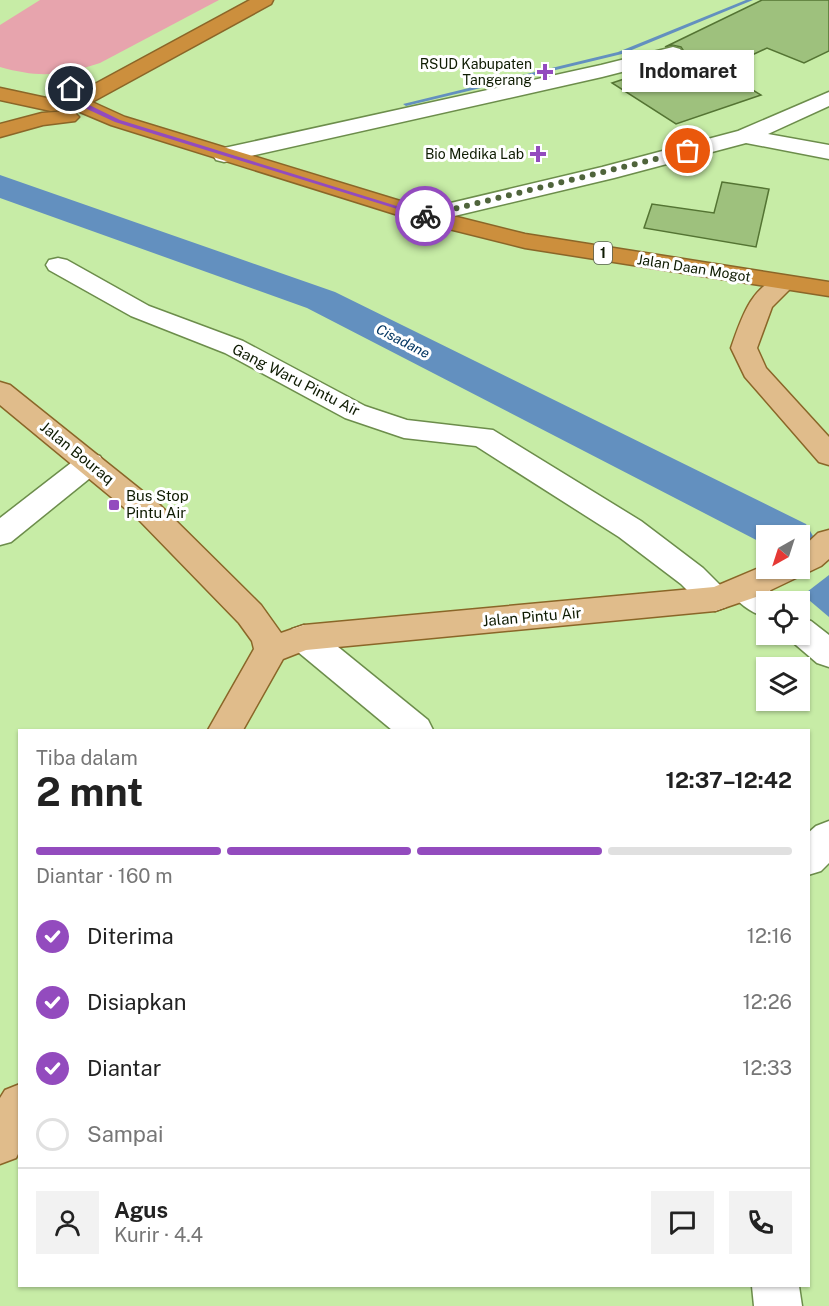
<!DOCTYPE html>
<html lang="id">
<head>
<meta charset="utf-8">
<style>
  body { margin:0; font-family:"Public Sans",sans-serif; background:#f2f2f2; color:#222; height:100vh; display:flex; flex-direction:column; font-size:22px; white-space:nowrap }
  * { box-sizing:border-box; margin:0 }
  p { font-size:20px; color:#767676 }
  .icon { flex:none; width:33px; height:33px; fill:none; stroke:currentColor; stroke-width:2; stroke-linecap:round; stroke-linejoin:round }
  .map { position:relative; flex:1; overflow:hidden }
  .details { position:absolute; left:18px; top:729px; width:792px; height:558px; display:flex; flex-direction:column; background:#fff; border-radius:0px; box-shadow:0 2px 4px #0004 }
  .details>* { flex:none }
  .needle { width:39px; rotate:219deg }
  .buttons { position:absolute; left:756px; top:525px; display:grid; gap:12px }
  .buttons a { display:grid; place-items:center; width:54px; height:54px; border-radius:0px; background:#fff; box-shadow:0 2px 4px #0004; font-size:30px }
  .pin { position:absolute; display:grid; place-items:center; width:51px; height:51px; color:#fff; margin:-26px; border:3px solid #fff; border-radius:50%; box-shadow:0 2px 6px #0007 }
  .courier { position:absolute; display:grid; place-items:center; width:60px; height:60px; margin:-30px; border:4px solid #934bbe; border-radius:50%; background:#fff; color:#222; box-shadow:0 2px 8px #0007 }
  .bubble { position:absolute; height:42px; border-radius:0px; background:#fff; box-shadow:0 2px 4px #0004; font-size:20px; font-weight:700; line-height:42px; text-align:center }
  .head em { font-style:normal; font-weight:700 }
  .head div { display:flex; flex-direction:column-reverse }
  .head { display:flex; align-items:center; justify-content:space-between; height:102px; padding:0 18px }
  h1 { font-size:39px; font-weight:700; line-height:45px }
  .bar { display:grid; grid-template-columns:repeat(4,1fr); gap:9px 6px; align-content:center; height:72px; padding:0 18px }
  .bar i { height:8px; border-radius:4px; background:#e0e0e0 }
  .bar .on { background:#934bbe }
  .bar p { grid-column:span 4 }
  .line { display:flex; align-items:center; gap:15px; padding:0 18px; border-top:2px solid #e0e0e0 }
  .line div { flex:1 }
  .round { display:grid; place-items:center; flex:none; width:63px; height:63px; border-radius:0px; background:#f2f2f2 }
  ol { padding:0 18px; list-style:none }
  li { display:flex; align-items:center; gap:18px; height:66px }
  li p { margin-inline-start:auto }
  li .icon { padding:6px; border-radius:50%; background:#934bbe; color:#fff; stroke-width:4 }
  li:last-child { color:#767676 }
  li i { width:33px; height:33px; border:3px solid #e0e0e0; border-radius:50% }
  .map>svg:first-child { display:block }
  .green { fill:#e7a4ad }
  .water { fill:#6390bf }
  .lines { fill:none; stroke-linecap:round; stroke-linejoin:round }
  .stream { fill:#6390bf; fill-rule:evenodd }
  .river { fill:#6390bf; fill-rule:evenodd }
  .building { fill:#9ec17d; stroke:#547433; stroke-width:1.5 }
  .minor-casing { stroke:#6c8d4b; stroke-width:3 }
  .major-casing { stroke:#8a6628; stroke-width:3 }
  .highway-casing { stroke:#8a6628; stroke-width:3 }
  .minor { fill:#fff; fill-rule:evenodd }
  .major { fill:#e0bc8b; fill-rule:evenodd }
  .highway { fill:#cc8f3d; fill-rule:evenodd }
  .route { fill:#934bbe }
  .done { stroke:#4f643b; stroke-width:6; stroke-dasharray:0 10.8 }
  .poi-dot { fill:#934bbe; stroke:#fff; stroke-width:2 }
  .labels { text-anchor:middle; stroke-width:6; stroke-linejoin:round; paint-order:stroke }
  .far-poi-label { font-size:14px; fill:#0e1b02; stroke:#fff; text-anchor:end }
  .shield { fill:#fff; stroke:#565f4e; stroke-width:1.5 }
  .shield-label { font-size:14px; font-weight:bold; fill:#0e1b02 }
  .far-street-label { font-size:14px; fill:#0e1b02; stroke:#fff }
  .far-water-label { font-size:14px; font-style:italic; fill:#003461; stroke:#fff }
  .street-label { font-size:15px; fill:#0e1b02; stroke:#fff }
  .poi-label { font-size:15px; fill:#0e1b02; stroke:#fff; text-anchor:start }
</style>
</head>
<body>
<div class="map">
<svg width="829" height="1306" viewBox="0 0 829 1306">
  <rect width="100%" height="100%" fill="#c7eca6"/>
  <!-- green -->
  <path class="green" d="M40,0H219L100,63C61,76 39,78 0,67V25Z"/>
  <!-- water -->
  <path class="water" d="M829,575V617L803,595Z"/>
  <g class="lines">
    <!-- stream -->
    <path class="stream" d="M746,0H753L622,54L406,106L403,104L618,52Z"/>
    <!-- river -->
    <path class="river" d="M0,175L335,292L806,524L813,536L806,548L800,550V536H766V545L307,308L0,198Z"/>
  </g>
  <!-- building -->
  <g class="building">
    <path d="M762,0H829V51L804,63L767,48L720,70L761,95L676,124L612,83L687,58L683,57L685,53L681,47L672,45L665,47Z"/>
    <path d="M722,182L769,189L756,247L644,228L652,204L714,213Z"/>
  </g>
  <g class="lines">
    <!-- minor casing -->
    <g class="minor-casing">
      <g id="minor">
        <path d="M673,47L680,49L683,53L680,57L602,77L224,162L216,160L213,155L216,150L224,148L601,65Z"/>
        <path d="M829,92V106L768,134L829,145V159L746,143L614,178L425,223L417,221L413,216L417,211L602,167L738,131Z"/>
        <path d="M58,258L67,260L149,306L243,341L365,406L407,420L493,430L641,521L703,568L726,591L731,599L726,607L715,611L704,607L681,584L619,537L476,446L404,438L345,418L225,353L131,316L49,270L46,265L49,260Z"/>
        <path d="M90,453L100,456L104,463L100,470L11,542L0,545V518L80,456Z"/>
        <path d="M745,577C758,581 773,590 780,602H766V617C751,613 737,603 729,589L734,581Z"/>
        <path d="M800,618L811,621L829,635V667L817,663L789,639L786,634H800Z"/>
        <path d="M304,625L316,629L428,720L433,730H392L292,647L288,638L292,629Z"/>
        <path d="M829,821V863L821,871L808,875V833L816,826Z"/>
        <path d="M752,1286H799L802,1306H754Z"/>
      </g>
    </g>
    <!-- major casing -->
    <g class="major-casing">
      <g id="major">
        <path d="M784,276L793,278L796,283L772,307L757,348L766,368L829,437V465L819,462L745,377L731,348C741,320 751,284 784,276Z"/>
        <path d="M0,382L10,385L161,506L261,605L281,633L304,625L714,587L766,565V568H800V550L818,533L829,530V559L821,566L756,597L715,611L306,650L283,659L243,730H208L254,649L252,641L239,623L139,520L0,405Z"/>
        <path d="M20,1084V1150L16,1158L0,1164V1098L5,1090Z"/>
      </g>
    </g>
    <!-- highway casing -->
    <g class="highway-casing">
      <g id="highway">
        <path d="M250,0H273L271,4L92,102L125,117L433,211L525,234L829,282V296L525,248L417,221L111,125L73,109L51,111L0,100V88L51,99L63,97L61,89L64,85H78L82,91Z"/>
        <path d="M68,111L75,113L79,117L75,121L43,125L0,137V124L42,113Z"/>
      </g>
    </g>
    <!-- minor -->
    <use href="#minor" class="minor"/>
    <!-- major -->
    <use href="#major" class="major"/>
    <!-- highway -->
    <use href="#highway" class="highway"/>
  </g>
  <!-- route -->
  <path class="route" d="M71,87L79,100L120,120L429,216L423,217L115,122L74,103L70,98L68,89Z"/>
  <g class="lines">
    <!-- done -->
    <path class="done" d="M425,216L688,151"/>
  </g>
  <!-- markers -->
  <g class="poi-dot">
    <path d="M542 63h6v6h6v6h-6v6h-6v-6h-6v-6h6z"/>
    <path d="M535 145h6v6h6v6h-6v6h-6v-6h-6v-6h6z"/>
    <rect x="108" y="499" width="12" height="12" rx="3"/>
  </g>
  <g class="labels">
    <!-- far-poi labels -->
    <g class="far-poi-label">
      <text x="532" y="69">RSUD Kabupaten<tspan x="532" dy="16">Tangerang</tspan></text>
      <text x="524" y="159">Bio Medika Lab</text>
    </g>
    <!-- shield labels -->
    <rect class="shield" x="594" y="242" width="18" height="22" rx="4.5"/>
    <g class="shield-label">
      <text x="603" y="258">1</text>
    </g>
    <!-- far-street labels -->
    <g class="far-street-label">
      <text transform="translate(694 268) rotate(9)" y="5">Jalan Daan Mogot</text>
    </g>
    <!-- far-water labels -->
    <g class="far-water-label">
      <text transform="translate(403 341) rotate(27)" y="5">Cisadane</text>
    </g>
    <!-- street labels -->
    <g class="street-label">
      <text transform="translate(296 380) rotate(27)" y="5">Gang Waru Pintu Air</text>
      <text transform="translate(77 453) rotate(39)" y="5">Jalan Bouraq</text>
      <text transform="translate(532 617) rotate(-5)" y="5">Jalan Pintu Air</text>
    </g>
    <!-- poi labels -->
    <g class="poi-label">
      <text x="126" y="501">Bus Stop<tspan x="126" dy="17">Pintu Air</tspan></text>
    </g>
  </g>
</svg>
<div class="buttons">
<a><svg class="needle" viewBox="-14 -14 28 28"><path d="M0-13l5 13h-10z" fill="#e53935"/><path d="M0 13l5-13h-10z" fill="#767676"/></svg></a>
<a><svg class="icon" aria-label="locate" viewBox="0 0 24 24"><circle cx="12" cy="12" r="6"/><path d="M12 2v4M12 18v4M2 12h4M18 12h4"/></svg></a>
<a><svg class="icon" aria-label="layers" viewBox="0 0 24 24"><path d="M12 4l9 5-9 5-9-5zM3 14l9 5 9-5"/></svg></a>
</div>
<div class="pin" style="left:688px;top:151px;background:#ea580c"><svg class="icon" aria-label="bag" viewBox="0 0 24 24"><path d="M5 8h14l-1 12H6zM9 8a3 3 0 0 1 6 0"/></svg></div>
<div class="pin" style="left:71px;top:89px;background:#1f2937"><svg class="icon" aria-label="home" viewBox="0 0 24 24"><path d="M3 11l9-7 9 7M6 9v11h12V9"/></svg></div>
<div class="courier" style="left:425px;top:216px"><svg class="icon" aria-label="bike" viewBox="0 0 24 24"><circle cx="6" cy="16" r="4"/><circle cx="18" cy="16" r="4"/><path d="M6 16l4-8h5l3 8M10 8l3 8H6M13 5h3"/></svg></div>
<div class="bubble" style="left:622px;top:50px;width:132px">Indomaret</div>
<section class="details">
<div class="head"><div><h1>2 mnt</h1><p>Tiba dalam</p></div><em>12:37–12:42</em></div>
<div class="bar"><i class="on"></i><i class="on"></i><i class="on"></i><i></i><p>Diantar · 160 m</p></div>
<ol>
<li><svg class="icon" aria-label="check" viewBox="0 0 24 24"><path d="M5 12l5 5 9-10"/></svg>Diterima<p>12:16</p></li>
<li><svg class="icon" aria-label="check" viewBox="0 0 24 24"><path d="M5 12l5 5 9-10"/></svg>Disiapkan<p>12:26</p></li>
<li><svg class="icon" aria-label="check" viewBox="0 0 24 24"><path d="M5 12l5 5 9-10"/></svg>Diantar<p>12:33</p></li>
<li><i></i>Sampai</li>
</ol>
<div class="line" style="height:108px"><a class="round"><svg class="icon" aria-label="person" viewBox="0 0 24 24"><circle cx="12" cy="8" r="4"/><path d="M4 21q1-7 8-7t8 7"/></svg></a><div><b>Agus</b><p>Kurir · 4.4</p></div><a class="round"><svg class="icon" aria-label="chat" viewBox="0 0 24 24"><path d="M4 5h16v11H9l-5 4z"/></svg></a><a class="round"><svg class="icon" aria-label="phone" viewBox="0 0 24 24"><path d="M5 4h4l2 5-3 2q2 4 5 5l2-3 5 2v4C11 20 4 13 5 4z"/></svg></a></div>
</section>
</div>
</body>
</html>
